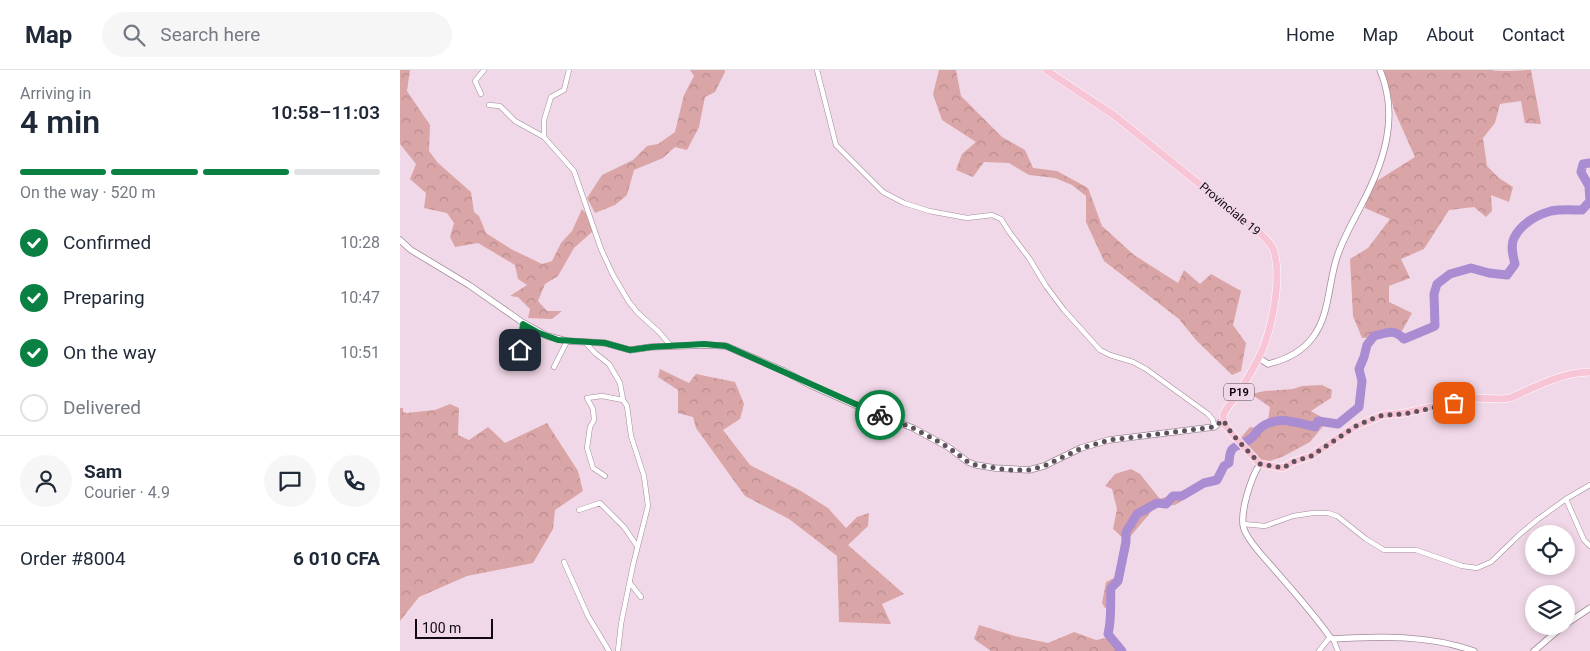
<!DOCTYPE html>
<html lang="en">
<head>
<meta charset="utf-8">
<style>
  body { margin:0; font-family:Roboto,sans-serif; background:#f6f6f7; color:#1f2937; height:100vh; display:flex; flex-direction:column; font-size:19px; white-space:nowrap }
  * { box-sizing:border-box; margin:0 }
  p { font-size:16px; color:#747a83 }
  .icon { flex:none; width:28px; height:28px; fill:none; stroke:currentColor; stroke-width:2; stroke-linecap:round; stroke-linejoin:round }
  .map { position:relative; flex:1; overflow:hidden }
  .sheet { display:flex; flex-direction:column; background:#fff; width:400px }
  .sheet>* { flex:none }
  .controls { position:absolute; left:1125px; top:455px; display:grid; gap:10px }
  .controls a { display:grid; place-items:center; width:50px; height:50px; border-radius:50%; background:#fff; box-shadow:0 2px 8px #0003; font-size:25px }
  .scale { position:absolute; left:15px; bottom:12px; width:78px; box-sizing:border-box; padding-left:5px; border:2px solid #11090f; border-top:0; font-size:14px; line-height:18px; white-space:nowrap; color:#11090f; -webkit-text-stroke:4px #f1d8e8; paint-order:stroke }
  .pin { position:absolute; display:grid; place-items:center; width:42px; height:42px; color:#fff; margin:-21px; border-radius:10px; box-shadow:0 2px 8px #0006 }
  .courier { position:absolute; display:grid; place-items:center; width:50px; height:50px; margin:-25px; border:4px solid #0b8043; border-radius:50%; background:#fff; color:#222; box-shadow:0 1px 6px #0007 }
  .head em { font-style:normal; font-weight:600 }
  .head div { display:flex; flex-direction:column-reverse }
  .head { display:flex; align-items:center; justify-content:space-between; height:85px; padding:0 20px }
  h1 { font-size:32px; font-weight:600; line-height:38px }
  .bar { display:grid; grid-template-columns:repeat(4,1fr); gap:8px 5px; align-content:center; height:60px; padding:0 20px }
  .bar i { height:6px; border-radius:4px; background:#e0e1e3 }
  .bar .on { background:#0b8043 }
  .bar p { grid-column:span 4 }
  .line { display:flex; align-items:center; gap:12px; padding:0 20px; border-top:1px solid #e0e1e3 }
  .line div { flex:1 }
  .round { display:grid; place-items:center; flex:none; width:52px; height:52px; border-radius:26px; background:#f6f6f7 }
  ol { padding:0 20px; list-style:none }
  li { display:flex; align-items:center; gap:15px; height:55px }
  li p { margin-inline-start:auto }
  li .icon { padding:5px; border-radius:50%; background:#0b8043; color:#fff; stroke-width:4 }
  li:last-child { color:#747a83 }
  li i { width:28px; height:28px; border:2px solid #e0e1e3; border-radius:50% }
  header { display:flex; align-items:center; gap:30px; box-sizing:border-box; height:70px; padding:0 25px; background:#fff; border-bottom:1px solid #e0e1e3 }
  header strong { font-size:24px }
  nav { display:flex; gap:28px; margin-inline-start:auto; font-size:18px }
  .search { width:350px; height:45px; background:#f6f6f7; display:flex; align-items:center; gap:12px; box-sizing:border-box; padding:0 18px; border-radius:28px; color:#747a83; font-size:19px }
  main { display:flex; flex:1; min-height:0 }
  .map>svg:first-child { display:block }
  .forest { fill:url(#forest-crowns) }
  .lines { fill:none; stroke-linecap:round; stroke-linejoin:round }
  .river { stroke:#aa8cd2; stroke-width:9 }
  .minor-casing { stroke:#a28b9a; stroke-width:5.5 }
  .tertiary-casing { stroke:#a28b9a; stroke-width:7 }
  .primary-casing { stroke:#fff; stroke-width:8 }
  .minor { stroke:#fff; stroke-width:4.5 }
  .tertiary { stroke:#fff; stroke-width:5.5 }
  .primary { stroke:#f7c5d5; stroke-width:7 }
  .done { stroke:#5f515b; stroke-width:5; stroke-dasharray:0 9 }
  .route { stroke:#0b8043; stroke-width:6 }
  .labels { text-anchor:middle; stroke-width:4; stroke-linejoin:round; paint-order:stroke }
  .shield { fill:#f1d8e8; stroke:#544750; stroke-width:1 }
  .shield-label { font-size:11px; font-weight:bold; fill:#11090f }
  .street-label { font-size:12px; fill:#11090f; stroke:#f1d8e8 }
</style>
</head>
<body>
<header>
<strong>Map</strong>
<div class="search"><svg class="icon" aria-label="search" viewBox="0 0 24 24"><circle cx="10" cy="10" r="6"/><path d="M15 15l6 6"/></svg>Search here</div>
<nav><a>Home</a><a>Map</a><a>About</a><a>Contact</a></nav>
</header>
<main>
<section class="sheet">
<div class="head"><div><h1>4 min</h1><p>Arriving in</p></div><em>10:58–11:03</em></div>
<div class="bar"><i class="on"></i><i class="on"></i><i class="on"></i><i></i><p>On the way · 520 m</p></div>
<ol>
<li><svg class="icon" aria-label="check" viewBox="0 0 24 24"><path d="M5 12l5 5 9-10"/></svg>Confirmed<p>10:28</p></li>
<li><svg class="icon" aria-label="check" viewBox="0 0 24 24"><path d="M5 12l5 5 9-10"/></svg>Preparing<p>10:47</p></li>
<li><svg class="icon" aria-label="check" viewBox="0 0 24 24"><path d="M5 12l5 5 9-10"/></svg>On the way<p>10:51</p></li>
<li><i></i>Delivered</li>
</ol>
<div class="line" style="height:90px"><a class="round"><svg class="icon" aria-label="person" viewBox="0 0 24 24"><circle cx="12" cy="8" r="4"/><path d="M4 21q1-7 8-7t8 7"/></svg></a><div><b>Sam</b><p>Courier · 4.9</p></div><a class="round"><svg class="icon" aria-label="chat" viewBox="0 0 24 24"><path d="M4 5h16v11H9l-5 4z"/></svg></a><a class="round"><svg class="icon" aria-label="phone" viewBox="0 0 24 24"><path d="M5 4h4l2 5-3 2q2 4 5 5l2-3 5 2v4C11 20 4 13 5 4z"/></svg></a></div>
<div class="line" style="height:65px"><div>Order #8004</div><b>6 010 CFA</b></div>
</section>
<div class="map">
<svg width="1190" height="581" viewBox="0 0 1190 581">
  <defs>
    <pattern id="forest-crowns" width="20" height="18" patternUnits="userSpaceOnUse" patternTransform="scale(1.25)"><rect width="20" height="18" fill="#daa5a6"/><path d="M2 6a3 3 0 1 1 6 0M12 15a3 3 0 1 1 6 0" fill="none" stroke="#ba8d8e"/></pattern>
  </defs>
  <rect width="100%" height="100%" fill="#f1d8e8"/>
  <!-- forest -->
  <g class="forest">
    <path d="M0,0H10L7,21L30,55L29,81L38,93L71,122L74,142L79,146L86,163L111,179L142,194L152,191L161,173L172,161L182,139L191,150L192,162L174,178L158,206L145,214L138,231L147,241H162L152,249L128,248L130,239L118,227L110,226L127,215L118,209L115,195L78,173L55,177L50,167L54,153L47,143L24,138L26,123L10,109L16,94L0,74Z"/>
    <path d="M290,0H325V2L315,22L305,27L299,57L287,80L275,77L263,88L234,100L227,125L215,135L195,143L187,128L202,105L233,90L247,76L258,74L275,62L284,25L294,6Z"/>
    <path d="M539,0H556L561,26L602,67L625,80L633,98L657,101L688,118L702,156L734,185L778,213L784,200L800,214L811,204L841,221L833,255L846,273L841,301L832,305L796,270L779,249L704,191L686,152V126L672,115L655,108L629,105L609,93L584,92L573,107L556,100L562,84L576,72L542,50L533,24Z"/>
    <path d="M984,0H1092C1097,2 1123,0 1131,0L1141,54L1125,53L1121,31L1100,34L1095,53L1083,68L1087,96L1099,108L1113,117L1109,132L1091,125L1092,141L1086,147L1074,137L1049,140L1024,179L1001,189L1010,208L989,216V232L1012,243L1002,261L983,267L962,268L953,246L950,189L968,178L990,149L965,138L968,120L972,114L1015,87L994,40Z"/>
    <path d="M260,299L289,313L296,304L335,312L344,334L340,349L323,360L350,395L401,421L428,438L446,458L457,447L469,443L468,456L448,475L504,524L482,534L491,554L439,552L437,486L389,449L345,426L296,358L293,347L278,343V320L258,307Z"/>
    <path d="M922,315L932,320L931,328L911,341L930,352L949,349L939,357L924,355L910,372L884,386L870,391L861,390L839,370L850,357L861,359L868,350L870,337L851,324L865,321L893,319L902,316Z"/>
    <path d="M50,334L59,338L58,365L69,370L88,357L105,373L147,353L178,401L183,421L155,440L153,459L133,493L67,506L19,527L0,551V338H3V342L7,343L35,340Z"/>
    <path d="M731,399L740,404L760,429L787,419L786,428L775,435L755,437L730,467L724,490L716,512L709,515V525L714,527L712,537L705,538L702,533L706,512L716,507L722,467L713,459L717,439L712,419L705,416L715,404Z"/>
    <path d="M579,555L615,566L648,573L674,562L696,570L706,568L719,581H591L574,569Z"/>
  </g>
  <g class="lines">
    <!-- river -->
    <path class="river" d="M722,581L708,564C712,549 710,533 711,518L718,511L726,472V462L737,444L757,433L766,434L773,426H782L804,413L817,410L824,396L829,393C830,371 837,380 850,369C854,367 855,363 858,360C875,344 895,352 915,357L918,351L938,354L959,337L962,311L959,299L964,287L967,275L974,266C987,263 993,258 1004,269L1035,256L1034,224L1037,214L1050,204L1071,198L1089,203L1107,205L1115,194C1113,186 1110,176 1114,168C1121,154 1136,145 1151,141C1161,139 1172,140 1182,140L1190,131L1189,116L1181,102L1183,94L1190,93"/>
    <!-- minor casing -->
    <g class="minor-casing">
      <g id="minor">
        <path d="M169,0L164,20L151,27L144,50V67L174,101L201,179L213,205L229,232L238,243L259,262L271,276"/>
        <path d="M417,0L436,75L483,122L504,133L529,141L567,148L592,145L601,149L610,163L629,188L646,216L664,240L700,280L710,285L733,292L746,299L808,344L813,350L814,357"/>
        <path d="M81,24L75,11L84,0"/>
        <path d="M89,35L100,36L115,51L144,67"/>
        <path d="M186,273L195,283L209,294L220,313L223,330L227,336L231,366L244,406L248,436L233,495L221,554L218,581"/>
        <path d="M120,280L123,253"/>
        <path d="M154,297L167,271"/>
        <path d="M205,406L193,398L187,378L190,357L194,350L193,339L187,328L202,326L223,330"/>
        <path d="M1166,429L1184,470L1190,476"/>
        <path d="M179,440L200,433L224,457L237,476"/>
        <path d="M843,454L865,456L893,446L913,443H928L937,446L966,469L984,480H1016L1062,496L1077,498L1091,492L1119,465L1137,450L1166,429L1190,415"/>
        <path d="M164,492L188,546L209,581"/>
        <path d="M230,513L241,527"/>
        <path d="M933,569L938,581"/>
        <path d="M919,581L930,567"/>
      </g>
    </g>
    <!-- tertiary casing -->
    <g class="tertiary-casing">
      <g id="tertiary">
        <path d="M0,170L11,180L69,215L122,252L147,266L167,271L205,273L230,280L251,277L304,275L326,276L384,301L410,315L471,342L513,358L548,377L568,392L576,395L595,398L629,400L644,396L681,378L709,370L814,357L823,350"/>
        <path d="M859,288L868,294C885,290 902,282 913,267C930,244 928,214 937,187C943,168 954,150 963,132C985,90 999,45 980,0"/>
        <path d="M860,394C851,407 839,444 844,459C849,473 865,488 874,499C893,521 913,543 930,567L933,569C980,566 1029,565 1074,581"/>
        <path d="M1166,554L1190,538"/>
        <path d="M1134,581L1163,556"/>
      </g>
    </g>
    <!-- primary casing -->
    <g class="primary-casing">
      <path id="primary" d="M646,0L715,46L860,163C865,168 872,174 874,181C882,209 872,261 859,287C853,300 844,314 836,327C831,333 825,339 823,346L824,354L832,364L860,394L883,398L893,392L911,386L956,356L983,345L1005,343L1072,328L1101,329L1110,328C1135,317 1163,302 1190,302"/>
    </g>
    <!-- minor -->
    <use href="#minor" class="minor"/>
    <!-- tertiary -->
    <use href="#tertiary" class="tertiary"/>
    <!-- primary -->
    <use href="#primary" class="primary"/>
  </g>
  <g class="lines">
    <!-- done -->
    <path class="done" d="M480,345L513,358L532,368L548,377L568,392L576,395L609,400H629L644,396L682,378L710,370L814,357L823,350L832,364L860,394L883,398L893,392L911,386L956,356L974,348L983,345L1005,344L1054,333"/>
    <!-- route -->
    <path class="route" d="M120,280L123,254L139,263L158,270L205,273L230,280L251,277L304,274L326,276L480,345"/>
  </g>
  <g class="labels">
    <!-- shield labels -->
    <rect class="shield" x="824" y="313.5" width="30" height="17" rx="4"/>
    <g class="shield-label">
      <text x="839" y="326">P19</text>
    </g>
    <!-- street labels -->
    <g class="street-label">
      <text transform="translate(830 139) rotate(40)" y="4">Provinciale 19</text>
    </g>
  </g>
</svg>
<div class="controls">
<a><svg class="icon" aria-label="locate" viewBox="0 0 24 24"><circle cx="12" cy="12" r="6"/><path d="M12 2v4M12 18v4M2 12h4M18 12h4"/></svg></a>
<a><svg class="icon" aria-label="layers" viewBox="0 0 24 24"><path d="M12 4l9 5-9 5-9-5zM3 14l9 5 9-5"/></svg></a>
</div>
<div class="scale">100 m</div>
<div class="pin" style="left:1054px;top:333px;background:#ea580c"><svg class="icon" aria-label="bag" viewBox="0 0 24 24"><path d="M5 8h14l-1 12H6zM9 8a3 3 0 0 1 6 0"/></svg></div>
<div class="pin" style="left:120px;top:280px;background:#1f2937"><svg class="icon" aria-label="home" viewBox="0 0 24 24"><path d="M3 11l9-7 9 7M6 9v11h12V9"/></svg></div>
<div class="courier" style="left:480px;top:345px"><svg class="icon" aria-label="bike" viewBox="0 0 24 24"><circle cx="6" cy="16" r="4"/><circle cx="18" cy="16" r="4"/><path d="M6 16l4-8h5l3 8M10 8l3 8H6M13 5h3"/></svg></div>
</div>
</main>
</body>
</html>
